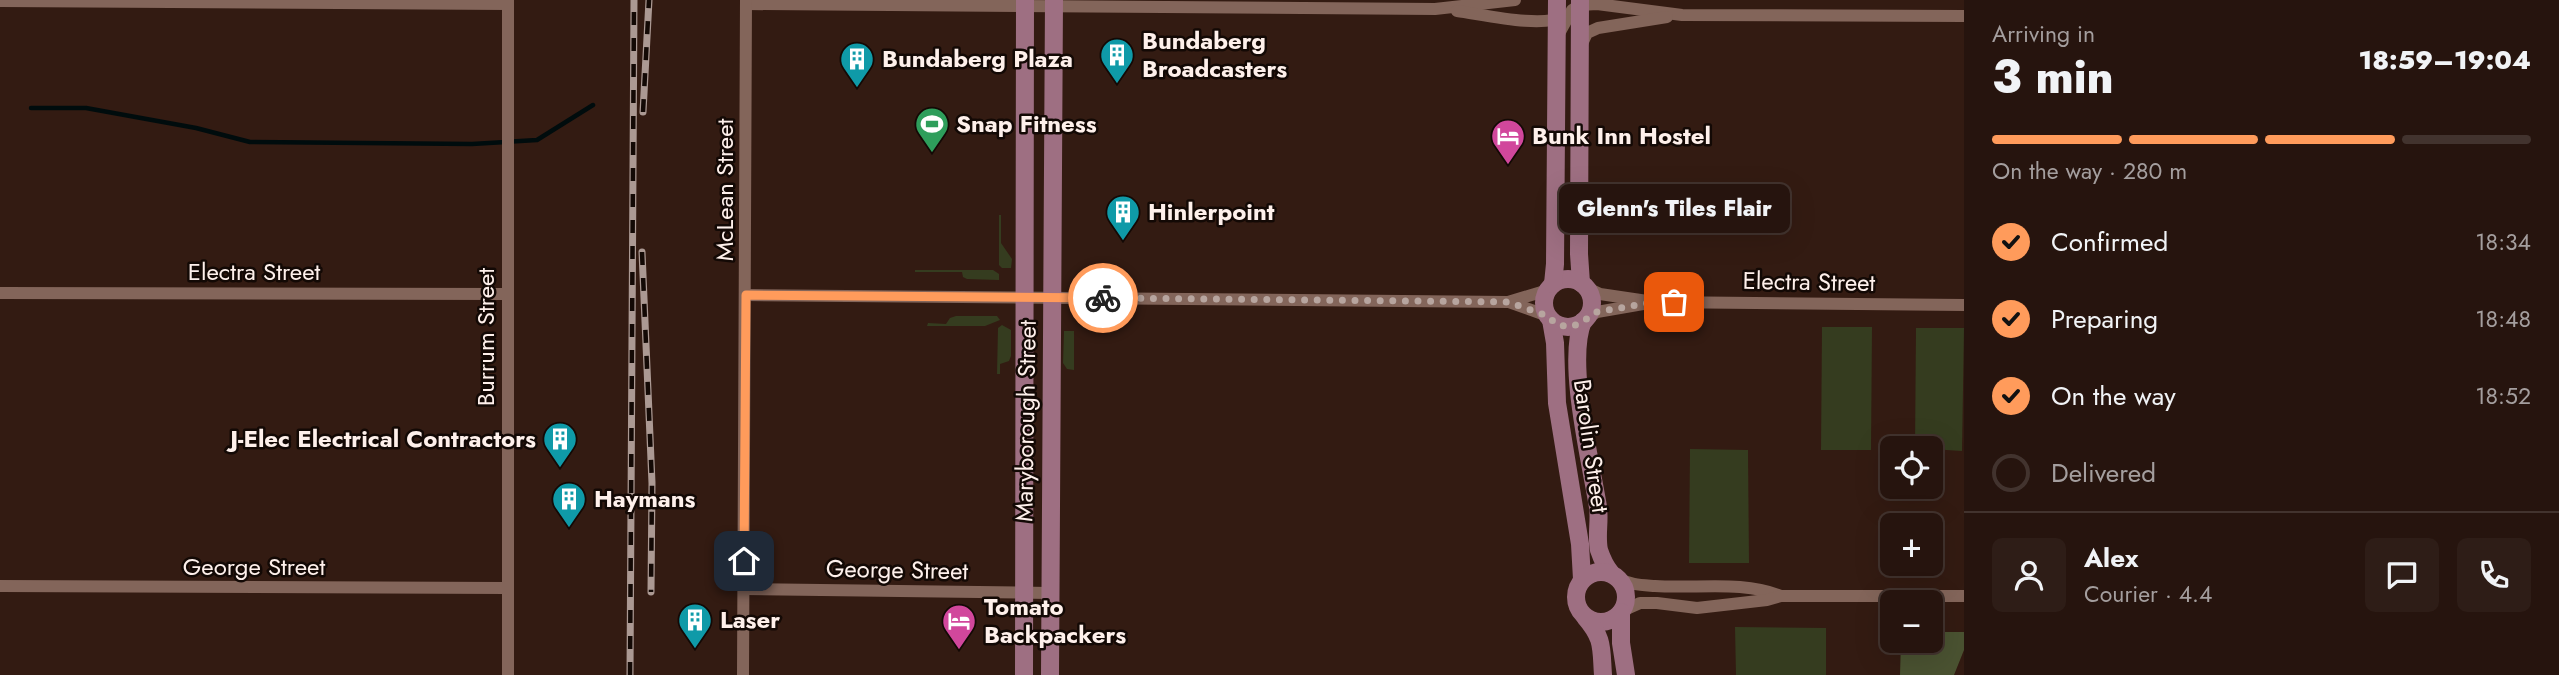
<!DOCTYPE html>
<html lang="en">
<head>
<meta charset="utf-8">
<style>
  body { margin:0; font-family:Jost,sans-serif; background:#2e1d17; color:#f1f3f6; height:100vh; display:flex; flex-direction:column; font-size:26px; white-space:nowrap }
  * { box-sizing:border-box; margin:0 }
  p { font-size:23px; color:#a49e9e }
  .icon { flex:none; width:38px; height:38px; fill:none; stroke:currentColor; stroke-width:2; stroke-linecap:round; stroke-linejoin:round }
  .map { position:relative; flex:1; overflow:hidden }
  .sheet { display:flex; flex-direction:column; background:#26140e; width:595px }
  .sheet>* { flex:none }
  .tools { position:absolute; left:1880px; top:436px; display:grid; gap:14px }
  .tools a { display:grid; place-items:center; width:63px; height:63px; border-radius:10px; background:#26140e; box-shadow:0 7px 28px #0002,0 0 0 2px #42332e; font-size:35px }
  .pin { position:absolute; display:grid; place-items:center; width:60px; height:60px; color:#fff; margin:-30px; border-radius:14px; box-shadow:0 4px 10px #0006 }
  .courier { position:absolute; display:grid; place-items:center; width:70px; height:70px; margin:-35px; border:5px solid #ff9b5b; border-radius:50%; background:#fff; color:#222; box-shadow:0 2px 9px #0007 }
  .bubble { position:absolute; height:49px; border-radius:10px; background:#26140e; box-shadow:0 7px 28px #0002,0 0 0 2px #42332e; font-size:23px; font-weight:800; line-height:49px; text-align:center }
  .overview em { font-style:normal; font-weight:800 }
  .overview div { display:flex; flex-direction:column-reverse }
  .overview { display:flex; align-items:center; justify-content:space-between; height:119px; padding:0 28px }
  h1 { font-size:46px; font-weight:800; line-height:52px }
  .bar { display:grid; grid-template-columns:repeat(4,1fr); gap:10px 7px; align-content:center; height:84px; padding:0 28px }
  .bar i { height:9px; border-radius:5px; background:#42332e }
  .bar .on { background:#ff9b5b }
  .bar p { grid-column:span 4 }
  .line { display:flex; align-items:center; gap:18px; padding:0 28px; border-top:2px solid #42332e }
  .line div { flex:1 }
  .round { display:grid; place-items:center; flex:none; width:74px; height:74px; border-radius:10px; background:#2e1d17 }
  ol { padding:0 28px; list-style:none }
  li { display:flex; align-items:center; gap:21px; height:77px }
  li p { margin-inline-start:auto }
  li .icon { padding:7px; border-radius:50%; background:#ff9b5b; color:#111; stroke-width:4 }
  li:last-child { color:#a49e9e }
  li i { width:38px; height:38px; border:4px solid #42332e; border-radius:50% }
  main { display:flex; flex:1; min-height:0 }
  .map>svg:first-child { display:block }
  .green { fill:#353c1f }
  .forest { fill:#4a5231 }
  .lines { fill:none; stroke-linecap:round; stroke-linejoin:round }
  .stream { stroke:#000c0d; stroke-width:4.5 }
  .street { stroke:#83655a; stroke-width:12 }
  .secondary { stroke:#9e6f82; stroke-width:18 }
  .rail-casing { stroke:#ab9993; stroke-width:7 }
  .rail { stroke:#130905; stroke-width:4.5; stroke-dasharray:13; stroke-linecap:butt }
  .done { stroke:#b7a59f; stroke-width:7; stroke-dasharray:0 12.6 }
  .route { stroke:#ff9b5b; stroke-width:9 }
  .labels { text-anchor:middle; stroke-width:5; stroke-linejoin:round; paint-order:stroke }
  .poi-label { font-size:24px; font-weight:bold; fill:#fef0eb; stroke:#130905; text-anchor:start }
  .street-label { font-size:24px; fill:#fef0eb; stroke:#130905 }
</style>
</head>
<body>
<main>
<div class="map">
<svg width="1964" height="675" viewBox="0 0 1964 675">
  <rect width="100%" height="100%" fill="#331b12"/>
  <!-- green -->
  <g class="green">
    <path d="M999,215H1001V243L1012,259L1011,268H1002L999,265Z"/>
    <path d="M915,270H993L999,274V280L967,279L963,277L962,272H915Z"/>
    <path d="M956,316H997L1000,320L985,326H927L928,323L946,324L950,318Z"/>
    <path d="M1002,325L1011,330V356L1009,361L1000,364V374H997L998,328Z"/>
    <path d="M1822,327H1872L1871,450H1821Z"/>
    <path d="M1916,328H1964L1962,451L1915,448Z"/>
    <path d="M1064,331H1074V370L1067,369L1063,363Z"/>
    <path d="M1690,449L1748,450L1749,563H1689Z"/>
    <path d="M1735,627L1826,628V675H1736Z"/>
  </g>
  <!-- forest -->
  <path class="forest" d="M1930,632H1964V650L1954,675H1900L1901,641L1930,640Z"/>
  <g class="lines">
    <!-- stream -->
    <path class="stream" d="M31,108H86L196,128L250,142L472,144L537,140L593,105"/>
    <!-- street -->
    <g class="street">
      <path d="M0,1L508,4"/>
      <path d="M746,4L1435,9L1515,0"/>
      <path d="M1457,11C1481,14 1544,29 1563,16"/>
      <path d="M1560,32L1572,10L1580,5L1597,4L1682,15L1964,16"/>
      <path d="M1581,46L1587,33L1598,28L1667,17"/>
      <path d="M1587,288L1600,294L1654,302L1964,305"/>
      <path d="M0,293L507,294"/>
      <path d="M746,295L1508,302L1548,290"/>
      <path d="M1509,302L1548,316"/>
      <path d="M1586,319L1597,312L1643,304"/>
      <path d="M1618,578C1630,585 1642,585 1655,586C1696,589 1743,580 1781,596"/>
      <path d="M0,586L507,588"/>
      <path d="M744,589L1050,593"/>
      <path d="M1622,611L1640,603H1657L1697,608L1767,600L1781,596H1964"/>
      <path d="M508,675V0"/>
      <path d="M743,675L746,0"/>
    </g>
    <!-- secondary -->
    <g class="secondary">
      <path d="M1580,0L1579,254L1581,283"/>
      <circle cx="1568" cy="303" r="24"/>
      <path d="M1553,284L1555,264L1557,0"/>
      <path d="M1551,320L1555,343L1557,403L1580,544L1582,579"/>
      <path d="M1583,321C1566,361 1591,463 1598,507C1600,521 1596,536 1599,550C1602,559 1605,566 1611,573"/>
      <circle cx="1601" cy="597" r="25"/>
      <path d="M1621,612V643L1626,675"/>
      <path d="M1585,617C1604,639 1601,648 1603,675"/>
      <path d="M1024,675L1025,0"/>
      <path d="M1050,675L1054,0"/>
    </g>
    <!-- rail casing -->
    <g class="rail-casing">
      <g id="rail">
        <path d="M643,112L649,0"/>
        <path d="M642,252L652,483L651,592"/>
        <path d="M630,675L634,0"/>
      </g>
    </g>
    <!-- rail -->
    <use href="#rail" class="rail"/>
  </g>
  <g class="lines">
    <!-- done -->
    <path class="done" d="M1103,298L1508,302L1548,316L1556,324L1568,327L1579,324L1597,312L1654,302H1674"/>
    <!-- route -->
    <path class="route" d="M744,561L746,295L1103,298"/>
  </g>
  <!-- icons -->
  <defs>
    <g id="building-pin" transform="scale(1.75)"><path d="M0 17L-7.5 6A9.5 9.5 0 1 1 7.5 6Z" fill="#0f9aa8" stroke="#130905"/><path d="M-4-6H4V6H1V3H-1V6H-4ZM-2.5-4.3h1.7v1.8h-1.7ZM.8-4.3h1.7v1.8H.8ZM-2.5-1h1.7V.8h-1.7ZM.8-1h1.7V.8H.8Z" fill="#fff"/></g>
    <g id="stadium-pin" transform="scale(1.75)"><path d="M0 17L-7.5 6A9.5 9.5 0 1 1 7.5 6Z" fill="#2e9e5b" stroke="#130905"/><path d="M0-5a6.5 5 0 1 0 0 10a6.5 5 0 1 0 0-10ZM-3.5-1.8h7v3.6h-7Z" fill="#fff"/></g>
    <g id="hotel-pin" transform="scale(1.75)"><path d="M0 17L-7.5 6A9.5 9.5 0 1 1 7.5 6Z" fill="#d1479c" stroke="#130905"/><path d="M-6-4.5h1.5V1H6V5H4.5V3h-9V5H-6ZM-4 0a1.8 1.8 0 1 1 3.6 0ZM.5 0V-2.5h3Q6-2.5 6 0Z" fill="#fff"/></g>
  </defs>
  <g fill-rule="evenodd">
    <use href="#building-pin" x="1117" y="55"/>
    <use href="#building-pin" x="857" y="59"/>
    <use href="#stadium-pin" x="932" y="124"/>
    <use href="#hotel-pin" x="1508" y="136"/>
    <use href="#building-pin" x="1123" y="212"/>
    <use href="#building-pin" x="560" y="439"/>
    <use href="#building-pin" x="569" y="499"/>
    <use href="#building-pin" x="695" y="620"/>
    <use href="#hotel-pin" x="959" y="621"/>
  </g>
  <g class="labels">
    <!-- poi labels -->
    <g class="poi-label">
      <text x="1142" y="49">Bundaberg<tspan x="1142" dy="28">Broadcasters</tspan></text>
      <text x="882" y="67">Bundaberg Plaza</text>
      <text x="956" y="132">Snap Fitness</text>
      <text x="1532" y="144">Bunk Inn Hostel</text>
      <text x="1148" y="220">Hinlerpoint</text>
      <text x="536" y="447" text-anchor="end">J-Elec Electrical Contractors</text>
      <text x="594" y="507">Haymans</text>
      <text x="984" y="615">Tomato<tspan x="984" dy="28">Backpackers</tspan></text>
      <text x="720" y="628">Laser</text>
    </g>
    <!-- street labels -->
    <g class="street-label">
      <text transform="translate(725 190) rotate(-90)" y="8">McLean Street</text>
      <text x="254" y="280">Electra Street</text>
      <text transform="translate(1809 282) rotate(1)" y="8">Electra Street</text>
      <text transform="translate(486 337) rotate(-90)" y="8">Burrum Street</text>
      <text transform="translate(1026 421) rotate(-89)" y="8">Maryborough Street</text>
      <text transform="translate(1591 446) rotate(82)" y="8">Barolin Street</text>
      <text x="254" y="575">George Street</text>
      <text transform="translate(897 570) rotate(1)" y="8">George Street</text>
    </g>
  </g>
</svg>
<div class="tools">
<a><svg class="icon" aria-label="locate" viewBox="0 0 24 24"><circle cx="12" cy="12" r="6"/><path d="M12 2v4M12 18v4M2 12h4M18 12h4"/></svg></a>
<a>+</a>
<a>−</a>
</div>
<div class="pin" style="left:1674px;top:302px;background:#ea580c"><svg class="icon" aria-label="bag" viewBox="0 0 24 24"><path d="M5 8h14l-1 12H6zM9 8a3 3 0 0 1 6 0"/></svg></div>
<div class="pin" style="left:744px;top:561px;background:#1f2937"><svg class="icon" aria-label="home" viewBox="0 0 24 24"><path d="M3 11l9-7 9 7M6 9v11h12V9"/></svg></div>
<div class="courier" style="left:1103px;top:298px"><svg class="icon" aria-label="bike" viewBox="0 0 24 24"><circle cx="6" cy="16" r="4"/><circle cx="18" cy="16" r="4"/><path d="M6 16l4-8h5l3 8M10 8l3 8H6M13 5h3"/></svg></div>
<div class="bubble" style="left:1559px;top:184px;width:231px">Glenn's Tiles Flair</div>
</div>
<section class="sheet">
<div class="overview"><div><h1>3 min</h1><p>Arriving in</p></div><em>18:59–19:04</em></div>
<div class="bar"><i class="on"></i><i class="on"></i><i class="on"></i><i></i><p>On the way · 280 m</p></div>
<ol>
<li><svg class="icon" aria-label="check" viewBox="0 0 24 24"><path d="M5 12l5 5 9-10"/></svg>Confirmed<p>18:34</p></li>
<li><svg class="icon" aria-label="check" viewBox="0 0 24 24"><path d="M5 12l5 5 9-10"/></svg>Preparing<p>18:48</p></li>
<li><svg class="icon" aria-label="check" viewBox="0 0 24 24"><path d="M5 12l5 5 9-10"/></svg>On the way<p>18:52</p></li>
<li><i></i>Delivered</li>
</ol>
<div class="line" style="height:126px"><a class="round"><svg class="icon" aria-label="person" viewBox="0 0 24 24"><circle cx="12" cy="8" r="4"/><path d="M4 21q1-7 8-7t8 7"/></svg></a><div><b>Alex</b><p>Courier · 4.4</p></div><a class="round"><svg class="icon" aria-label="chat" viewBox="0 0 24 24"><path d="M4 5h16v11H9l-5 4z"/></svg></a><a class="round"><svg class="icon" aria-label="phone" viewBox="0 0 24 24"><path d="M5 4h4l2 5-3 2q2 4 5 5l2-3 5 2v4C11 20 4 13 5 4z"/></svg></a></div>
</section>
</main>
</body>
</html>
